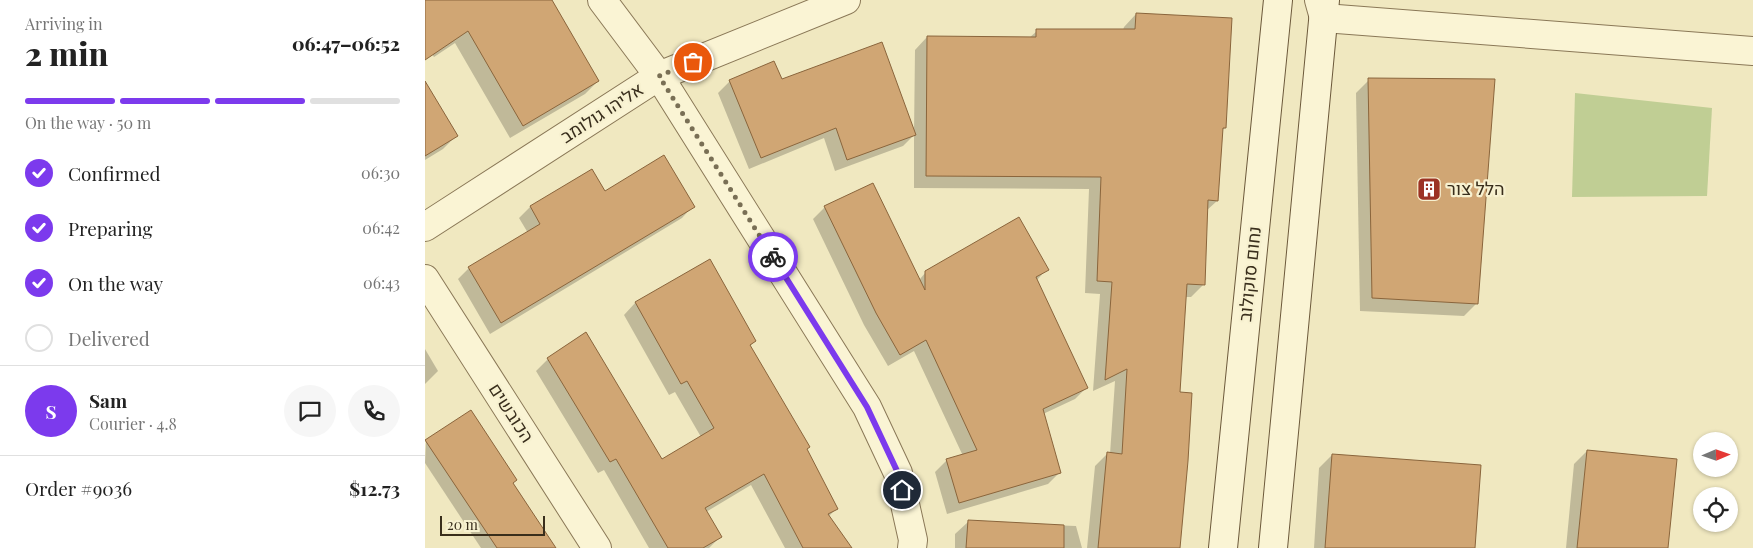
<!DOCTYPE html>
<html lang="en">
<head>
<meta charset="utf-8">
<style>
  body { margin:0; font-family:"Playfair Display",Heebo,serif; background:#f6f6f6; color:#222; height:100vh; display:flex; flex-direction:column; font-size:19px; white-space:nowrap }
  * { box-sizing:border-box; margin:0 }
  p { font-size:16px; color:#767676 }
  .icon { flex:none; width:28px; height:28px; fill:none; stroke:currentColor; stroke-width:2; stroke-linecap:round; stroke-linejoin:round }
  .map { position:relative; flex:1; overflow:hidden }
  .panel { display:flex; flex-direction:column; background:#fff; width:425px }
  .panel>* { flex:none }
  .needle { width:32px; rotate:88deg }
  .fabs { position:absolute; left:1268px; top:432px; display:grid; gap:10px }
  .fabs a { display:grid; place-items:center; width:45px; height:45px; border-radius:50%; background:#fff; box-shadow:0 1px 4px #0004; font-size:25px }
  .scale { position:absolute; left:15px; bottom:12px; width:105px; box-sizing:border-box; padding-left:5px; border:2px solid #392e1c; border-top:0; font-size:14px; line-height:18px; white-space:nowrap; color:#392e1c; -webkit-text-stroke:4px #f7f1d0; paint-order:stroke }
  .pin { position:absolute; display:grid; place-items:center; width:42px; height:42px; color:#fff; margin:-21px; border:2px solid #fff; border-radius:50%; box-shadow:0 1px 5px #0007 }
  .courier { position:absolute; display:grid; place-items:center; width:50px; height:50px; margin:-25px; border:4px solid #7c3aed; border-radius:50%; background:#fff; color:#222; box-shadow:0 1px 6px #0007 }
  .overview em { font-style:normal; font-weight:800 }
  .overview div { display:flex; flex-direction:column-reverse }
  .overview { display:flex; align-items:center; justify-content:space-between; height:85px; padding:0 25px }
  h1 { font-size:32px; font-weight:800; line-height:38px }
  .bar { display:grid; grid-template-columns:repeat(4,1fr); gap:8px 5px; align-content:center; height:60px; padding:0 25px }
  .bar i { height:6px; border-radius:4px; background:#e0e0e0 }
  .bar .selected { background:#7c3aed }
  .bar p { grid-column:span 4 }
  .line { display:flex; align-items:center; gap:12px; padding:0 25px; border-top:1px solid #e0e0e0 }
  .line div { flex:1 }
  .round { display:grid; place-items:center; flex:none; width:52px; height:52px; border-radius:26px; background:#f6f6f6 }
  ol { padding:0 25px; list-style:none }
  li { display:flex; align-items:center; gap:15px; height:55px }
  li p { margin-inline-start:auto }
  li .icon { padding:5px; border-radius:50%; background:#7c3aed; color:#fff; stroke-width:4 }
  li:last-child { color:#767676 }
  li i { width:28px; height:28px; border:2px solid #e0e0e0; border-radius:50% }
  main { display:flex; flex:1; min-height:0 }
  .map>svg:first-child { display:block }
  .green { fill:#c0ce94 }
  .shadow { fill:#0003 }
  .building { fill:#d0a674; stroke:#8a653c }
  .lines { fill:none; stroke-linecap:round; stroke-linejoin:round }
  .street-casing { stroke:#8a7857; stroke-width:30 }
  .secondary-casing { stroke:#6c593b; stroke-width:30 }
  .street { stroke:#faf4d4; stroke-width:28 }
  .secondary { stroke:#faf4d4; stroke-width:28 }
  .done { stroke:#796f55; stroke-width:5; stroke-dasharray:0 9 }
  .route { stroke:#7c3aed; stroke-width:6 }
  .labels { text-anchor:middle; stroke-width:4.5; stroke-linejoin:round; paint-order:stroke }
  .street-label { font-size:18px; fill:#392e1c; stroke:#f7f1d0 }
  .poi-label { font-size:18px; fill:#392e1c; stroke:#f7f1d0; text-anchor:start }
</style>
</head>
<body>
<main>
<section class="panel">
<div class="overview"><div><h1>2 min</h1><p>Arriving in</p></div><em>06:47–06:52</em></div>
<div class="bar"><i class="selected"></i><i class="selected"></i><i class="selected"></i><i></i><p>On the way · 50 m</p></div>
<ol>
<li><svg class="icon" aria-label="check" viewBox="0 0 24 24"><path d="M5 12l5 5 9-10"/></svg>Confirmed<p>06:30</p></li>
<li><svg class="icon" aria-label="check" viewBox="0 0 24 24"><path d="M5 12l5 5 9-10"/></svg>Preparing<p>06:42</p></li>
<li><svg class="icon" aria-label="check" viewBox="0 0 24 24"><path d="M5 12l5 5 9-10"/></svg>On the way<p>06:43</p></li>
<li><i></i>Delivered</li>
</ol>
<div class="line" style="height:90px"><b class="round" style="background:#7c3aed;color:#fff">S</b><div><b>Sam</b><p>Courier · 4.8</p></div><a class="round"><svg class="icon" aria-label="chat" viewBox="0 0 24 24"><path d="M4 5h16v11H9l-5 4z"/></svg></a><a class="round"><svg class="icon" aria-label="phone" viewBox="0 0 24 24"><path d="M5 4h4l2 5-3 2q2 4 5 5l2-3 5 2v4C11 20 4 13 5 4z"/></svg></a></div>
<div class="line" style="height:65px"><div>Order #9036</div><b>$12.73</b></div>
</section>
<div class="map">
<svg width="1328" height="548" viewBox="0 0 1328 548">
  <rect width="100%" height="100%" fill="#f0e8c0"/>
  <!-- green -->
  <path class="green" d="M1150,93L1287,108L1282,196L1147,197Z"/>
  <!-- shadow -->
  <g class="shadow">
    <path d="M0,0H94L173,81L160,94L85,138L30,43L9,57L0,45Z"/>
    <path d="M711,14L800,128L797,130L792,201L781,211L779,284L766,297H760L753,393V548H662L670,466L682,454H685L690,381L668,391L675,294L660,293L664,189L489,188V135L478,146L410,171L399,138L324,169L293,93L305,81H356L489,133L490,50L502,37L604,38L612,31L698,30L699,27Z"/>
    <path d="M944,80L1052,303L1039,316L935,311L931,93Z"/>
    <path d="M0,84L31,136L18,149L0,160Z"/>
    <path d="M166,170L179,193L268,206L257,218L65,334L33,279L44,268L103,233L94,218L105,207Z"/>
    <path d="M447,184L494,280L501,272L622,269L612,280L662,387L650,399L618,414L635,472L623,484L522,514L510,472L522,460L538,456L489,351L463,366L439,325L388,219L399,208Z"/>
    <path d="M284,261L330,341L325,346L412,508L403,517L425,548H360L326,485L281,512L295,537L284,548H224L179,470L173,473L111,371L123,359L237,460L276,437L250,392L244,395L199,315L210,303Z"/>
    <path d="M0,349L13,371L0,384Z"/>
    <path d="M1,441L87,483L129,548H56L0,463Z"/>
    <path d="M1162,451L1242,548H1141L1149,464Z"/>
    <path d="M907,455L1049,548H889L894,468Z"/>
    <path d="M543,522L651,526L657,548H530V534Z"/>
  </g>
  <!-- building -->
  <g class="building">
    <path d="M0,0H127L174,81L98,126L43,31L0,60Z"/>
    <path d="M711,13L807,18L801,128H798L793,201L783,200L780,285L762,284L755,392L767,393L763,461L755,548H673L682,452L697,454L702,369L680,380L687,282L672,281L676,177L501,176L502,36L611,37V29H710Z"/>
    <path d="M457,42L491,135L422,160L411,128L336,158L304,80L349,61L357,79Z"/>
    <path d="M943,78L1070,79L1053,304L947,298Z"/>
    <path d="M0,81L33,136L0,156Z"/>
    <path d="M239,155L270,207L76,323L43,267L115,224L105,206L167,169L180,191Z"/>
    <path d="M448,183L500,290V271L594,217L624,270L611,277L663,388L618,409L636,473L534,503L521,459L552,450L501,340L475,355L451,313L399,206Z"/>
    <path d="M285,259L331,341L325,345L385,447L382,449L413,509L403,514L427,548H378L339,474L280,508L297,537L278,548H243L191,459L185,462L122,358L161,332L237,459L289,428L262,381L256,384L210,302Z"/>
    <path d="M46,410L92,480L88,483L131,548H72L0,440Z"/>
    <path d="M1162,450L1252,459L1243,548H1152Z"/>
    <path d="M907,454L1056,465L1050,548H900Z"/>
    <path d="M543,520L639,525V548H541Z"/>
  </g>
  <g class="lines">
    <!-- street casing -->
    <g class="street-casing">
      <g id="street">
        <path d="M177,0L234,76L442,407L473,473L488,540L487,548"/>
        <path d="M894,0L899,18L1328,51"/>
        <path d="M0,227L234,76L421,0"/>
        <path d="M0,279L172,548"/>
      </g>
    </g>
    <!-- secondary casing -->
    <g class="secondary-casing">
      <g id="secondary">
        <path d="M798,548L853,0"/>
        <path d="M848,548L900,0"/>
      </g>
    </g>
    <!-- street -->
    <use href="#street" class="street"/>
    <!-- secondary -->
    <use href="#secondary" class="secondary"/>
  </g>
  <g class="lines">
    <!-- done -->
    <path class="done" d="M268,62L234,76L348,257"/>
    <!-- route -->
    <path class="route" d="M348,257L442,407L473,473L477,490"/>
  </g>
  <!-- icons -->
  <defs>
    <g id="building-square" transform="scale(1.25)"><rect x="-9" y="-9" width="18" height="18" rx="4" fill="#9c3224" stroke="#f7f1d0"/><path d="M-4-6H4V6H1V3H-1V6H-4ZM-2.5-4.3h1.7v1.8h-1.7ZM.8-4.3h1.7v1.8H.8ZM-2.5-1h1.7V.8h-1.7ZM.8-1h1.7V.8H.8Z" fill="#fff"/></g>
  </defs>
  <g fill-rule="evenodd">
    <use href="#building-square" x="1004" y="189"/>
  </g>
  <g class="labels">
    <!-- street labels -->
    <g class="street-label">
      <text transform="translate(177 113) rotate(-33)" y="6">אליהו גולומב</text>
      <text transform="translate(825 274) rotate(-84)" y="6">נחום סוקולוב</text>
      <text transform="translate(86 413) rotate(57)" y="6">הכובשים</text>
    </g>
    <!-- poi labels -->
    <g class="poi-label">
      <text x="1022" y="195">הלל צור</text>
    </g>
  </g>
</svg>
<div class="fabs">
<a><svg class="needle" viewBox="-14 -14 28 28"><path d="M0-13l5 13h-10z" fill="#e53935"/><path d="M0 13l5-13h-10z" fill="#767676"/></svg></a>
<a><svg class="icon" aria-label="locate" viewBox="0 0 24 24"><circle cx="12" cy="12" r="6"/><path d="M12 2v4M12 18v4M2 12h4M18 12h4"/></svg></a>
</div>
<div class="scale">20 m</div>
<div class="pin" style="left:268px;top:62px;background:#ea580c"><svg class="icon" aria-label="bag" viewBox="0 0 24 24"><path d="M5 8h14l-1 12H6zM9 8a3 3 0 0 1 6 0"/></svg></div>
<div class="pin" style="left:477px;top:490px;background:#1f2937"><svg class="icon" aria-label="home" viewBox="0 0 24 24"><path d="M3 11l9-7 9 7M6 9v11h12V9"/></svg></div>
<div class="courier" style="left:348px;top:257px"><svg class="icon" aria-label="bike" viewBox="0 0 24 24"><circle cx="6" cy="16" r="4"/><circle cx="18" cy="16" r="4"/><path d="M6 16l4-8h5l3 8M10 8l3 8H6M13 5h3"/></svg></div>
</div>
</main>
</body>
</html>
